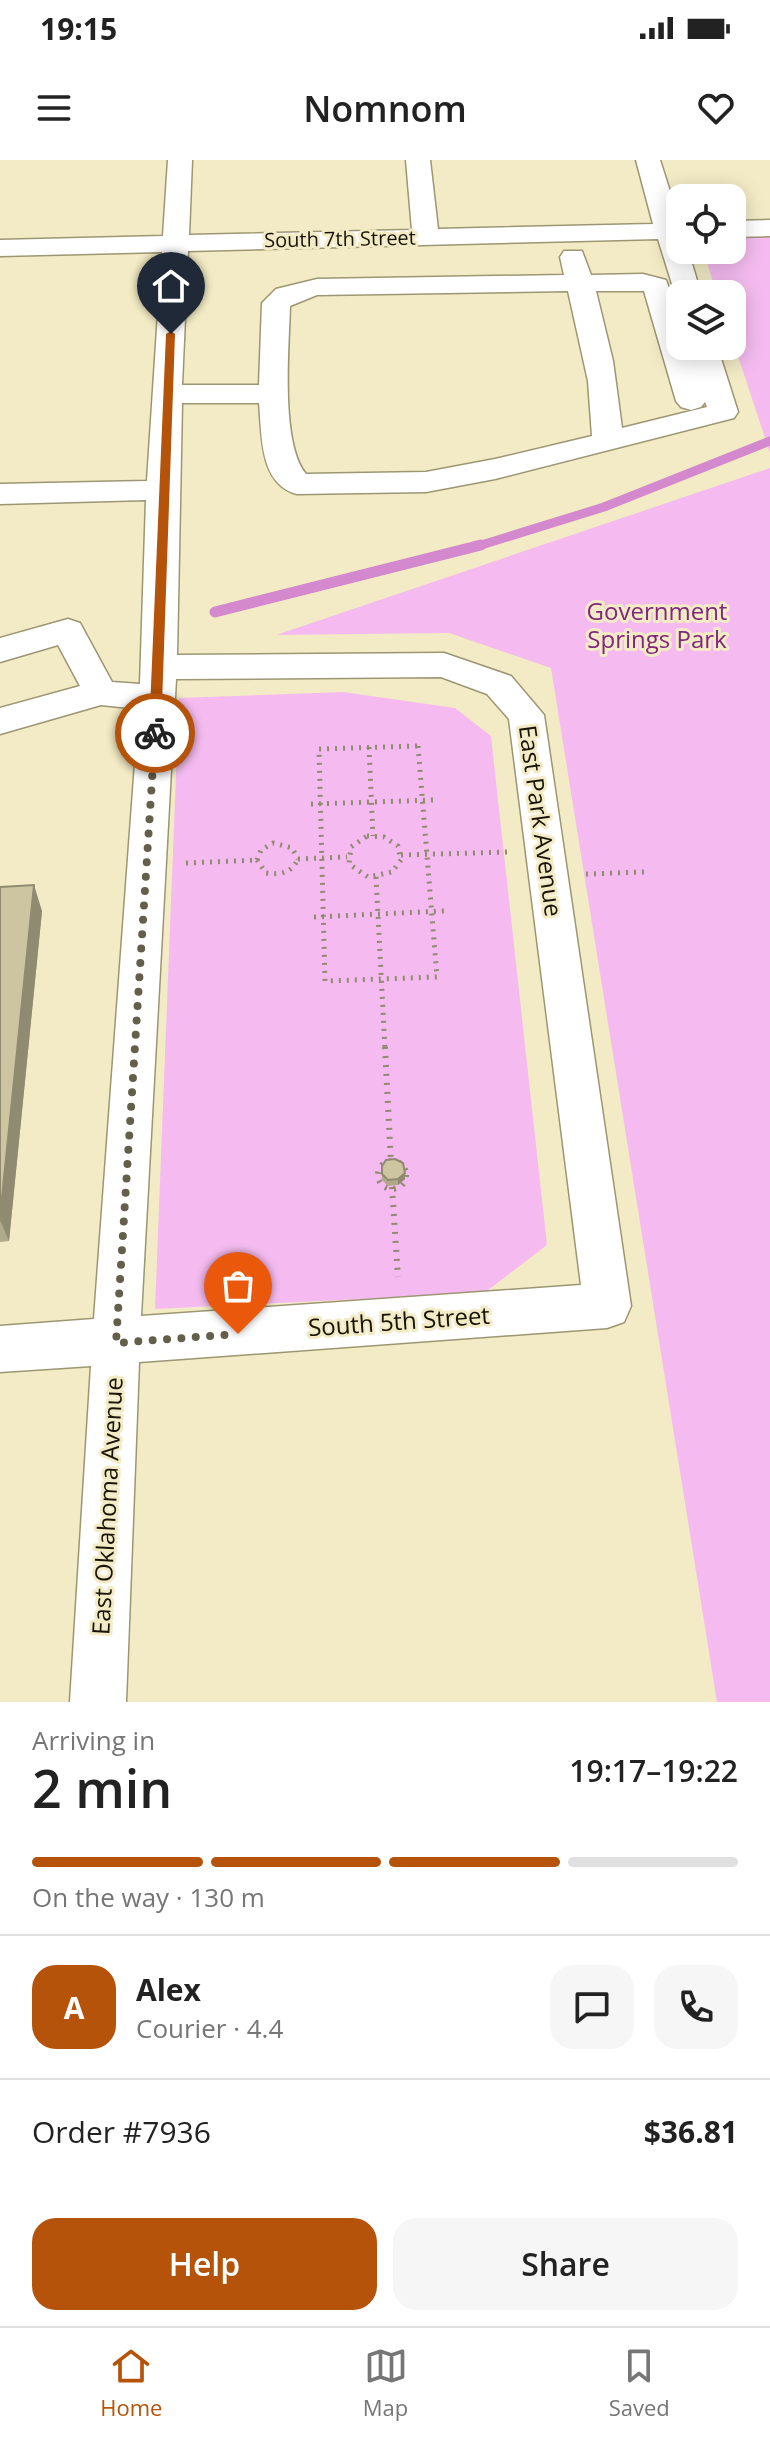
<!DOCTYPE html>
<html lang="en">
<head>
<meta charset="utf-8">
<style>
  body { margin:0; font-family:"Open Sans",sans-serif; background:#f6f6f6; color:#222; height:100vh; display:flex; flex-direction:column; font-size:30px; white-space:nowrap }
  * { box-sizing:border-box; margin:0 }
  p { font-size:26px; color:#767676 }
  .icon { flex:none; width:44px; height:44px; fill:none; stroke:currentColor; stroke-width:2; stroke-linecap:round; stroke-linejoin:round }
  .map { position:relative; height:1542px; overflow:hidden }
  .details { display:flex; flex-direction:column; background:#fff; flex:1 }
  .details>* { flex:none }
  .tools { position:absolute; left:666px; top:24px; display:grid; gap:16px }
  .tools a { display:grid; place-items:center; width:80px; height:80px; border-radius:16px; background:#fff; box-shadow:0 4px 20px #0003; font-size:40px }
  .pin { position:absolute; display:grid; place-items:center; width:68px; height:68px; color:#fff; margin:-82px -34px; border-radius:50% 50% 50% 0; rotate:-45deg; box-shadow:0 0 8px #0007 }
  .pin .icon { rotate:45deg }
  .courier { position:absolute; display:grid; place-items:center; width:80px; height:80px; margin:-40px; border:6px solid #b45309; border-radius:50%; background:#fff; color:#222; box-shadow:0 2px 10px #0007 }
  .headline em { font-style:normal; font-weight:600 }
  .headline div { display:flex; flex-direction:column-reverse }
  .headline { display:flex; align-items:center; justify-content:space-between; height:136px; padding:0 32px }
  h1 { font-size:52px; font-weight:600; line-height:60px }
  .bar { display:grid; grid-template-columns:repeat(4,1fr); gap:12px 8px; align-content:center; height:96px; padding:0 32px }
  .bar i { height:10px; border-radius:6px; background:#e0e0e0 }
  .bar .current { background:#b45309 }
  .bar p { grid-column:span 4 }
  .line { display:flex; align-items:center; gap:20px; padding:0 32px; border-top:2px solid #e0e0e0 }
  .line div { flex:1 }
  .round { display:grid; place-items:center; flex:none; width:84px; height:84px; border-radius:24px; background:#f6f6f6 }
  .button { display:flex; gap:16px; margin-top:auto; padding:16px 32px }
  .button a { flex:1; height:92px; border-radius:24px; background:#b45309; color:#fff; font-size:32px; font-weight:600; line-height:92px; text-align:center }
  .button a+a { background:#f6f6f6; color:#222 }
  .status { display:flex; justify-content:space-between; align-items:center; height:56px; padding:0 40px; background:#fff; direction:ltr }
  .status svg { height:22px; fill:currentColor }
  header { display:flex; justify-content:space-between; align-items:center; height:104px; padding:0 32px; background:#fff; font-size:36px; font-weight:600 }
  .menu { display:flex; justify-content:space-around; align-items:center; height:112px; border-top:2px solid #e0e0e0; background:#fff; font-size:22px; color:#767676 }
  .menu a { display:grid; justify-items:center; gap:4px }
  .menu .current { color:#b45309 }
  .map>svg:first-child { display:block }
  .green { fill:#f5bbf0 }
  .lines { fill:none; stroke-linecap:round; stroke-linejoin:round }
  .stream-far1 { stroke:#d488ce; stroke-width:9 }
  .stream { stroke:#d488ce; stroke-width:11 }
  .minor-casing { stroke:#9d9673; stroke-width:3 }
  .path-far1 { stroke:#908b70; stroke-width:5; stroke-dasharray:2 6; stroke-linecap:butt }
  .path { stroke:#908b70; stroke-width:6; stroke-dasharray:2 7; stroke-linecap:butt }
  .minor { fill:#fff; fill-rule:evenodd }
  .wall { fill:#b0a98a }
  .shaded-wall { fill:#908a71 }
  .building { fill:#cdc5a1; stroke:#908a71; stroke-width:2 }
  .route { fill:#b45309 }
  .done { stroke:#645f4a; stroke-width:8; stroke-dasharray:0 14.4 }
  .labels { text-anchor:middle; stroke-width:6; stroke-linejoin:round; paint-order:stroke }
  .far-street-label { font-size:20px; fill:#171407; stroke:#f3ebc5 }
  .park-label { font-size:24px; fill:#81287e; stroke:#f3ebc5 }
  .street-label { font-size:24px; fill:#171407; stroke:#f3ebc5 }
</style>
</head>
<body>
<div class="status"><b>19:15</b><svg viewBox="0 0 49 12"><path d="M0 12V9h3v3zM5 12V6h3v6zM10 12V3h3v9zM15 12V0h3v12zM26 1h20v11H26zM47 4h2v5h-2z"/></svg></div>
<header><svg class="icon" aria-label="menu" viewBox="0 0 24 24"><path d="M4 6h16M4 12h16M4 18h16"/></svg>Nomnom<svg class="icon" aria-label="heart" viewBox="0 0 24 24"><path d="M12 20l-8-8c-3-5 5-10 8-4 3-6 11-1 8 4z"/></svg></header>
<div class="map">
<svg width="770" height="1542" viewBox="0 0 770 1542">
  <rect width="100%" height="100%" fill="#f3ebc5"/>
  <!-- green -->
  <g class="green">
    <path d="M770,76V293L732,178V134H717L703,90H732V77Z"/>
    <path d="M770,308V1542H717L551,508L449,473L276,475Z"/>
    <path d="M343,532L455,548L491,576L547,1085L484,1133L155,1149L179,538Z"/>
  </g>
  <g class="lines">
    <!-- stream-far1 -->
    <path class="stream-far1" d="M475,387L604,347L770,281"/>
    <!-- stream -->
    <path class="stream" d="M215,452L481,385"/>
    <!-- minor casing -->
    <g class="minor-casing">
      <g id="minor">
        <path d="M168,0H192L189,75L412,70L406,0H430L438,69L653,64L636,0H660L680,63V90H688L701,134H680V141L677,140L658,79L188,91L182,225H259L262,143L276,129L317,119L564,115L560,97L564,91H582L591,115L643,114L666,120L680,159V186H689L691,193L689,186H717L738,252L734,258L495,319L426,332L297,334C259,324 262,274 259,243H182L177,495L444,493L511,516L544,555L631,1146L624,1162L607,1168L139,1202L126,1542H70L91,1206L0,1212V1166L94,1159L139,549L101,545L0,574V548L80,526L58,485L0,502V478L68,459L80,463L112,522L140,524L146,340L0,344V324L147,321L162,92L0,96V80L163,76ZM568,131L588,221L592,276L495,299L426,312L306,314C280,283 289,187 290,146L317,135ZM596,131H644L676,241L681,247L691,250L701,247L705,242L707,247L622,268L613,201ZM441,517L487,534L509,559L581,1125L141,1156L176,519Z"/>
        <path d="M770,60V76L732,77V61Z"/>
      </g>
    </g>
    <!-- path-far1 -->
    <g class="path-far1">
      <path d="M418,586L437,817L325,821L319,589Z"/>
      <path d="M369,587L373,676"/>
      <path d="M311,644L434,640"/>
      <path d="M367,676L384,677L398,686L401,700L392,712L368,717L349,704L351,687Z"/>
      <path d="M401,695L508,692"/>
      <path d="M298,699L347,697"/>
      <path d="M257,700L261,690L273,683L292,688L298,699"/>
      <path d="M257,700L266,713C280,715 292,713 298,699"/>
      <path d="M186,703L257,700"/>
      <path d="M586,714L644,712"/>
      <path d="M376,717L385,889"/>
      <path d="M314,757L444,751"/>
    </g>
    <!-- path -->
    <g class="path">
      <path d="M385,887L391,1003"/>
      <circle cx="392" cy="1015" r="14"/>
      <path d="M392,1027L398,1117"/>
    </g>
    <!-- minor -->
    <use href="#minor" class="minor"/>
  </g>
  <!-- wall -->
  <g class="wall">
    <path d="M0,727L42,751L9,1081L0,1082Z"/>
    <path d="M382,1006L405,1013V1019L398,1025L388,1026L382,1020Z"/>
  </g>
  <!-- shaded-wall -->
  <g class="shaded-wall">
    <path d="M34,725L42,751L9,1081L0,1060Z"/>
    <path d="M405,1013V1019L398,1025V1019Z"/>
  </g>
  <!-- building -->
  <g class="building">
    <path d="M34,725L0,1057V727Z"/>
    <path d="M395,999L403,1003L405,1013L398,1019L388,1020L382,1014V1006L386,1000Z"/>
  </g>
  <!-- route -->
  <path class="route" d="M171,171L175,174L161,573L155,577L149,573L166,174Z"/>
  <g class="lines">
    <!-- done -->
    <path class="done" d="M155,573L116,1183L238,1174"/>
  </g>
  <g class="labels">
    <!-- far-street labels -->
    <g class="far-street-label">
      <text transform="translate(340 79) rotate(-1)" y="7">South 7th Street</text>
    </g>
    <!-- park labels -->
    <g class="park-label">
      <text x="657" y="460">Government<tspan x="657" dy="28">Springs Park</tspan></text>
    </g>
    <!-- street labels -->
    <g class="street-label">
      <text transform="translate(540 661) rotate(82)" y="8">East Park Avenue</text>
      <text transform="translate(399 1162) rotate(-4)" y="8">South 5th Street</text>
      <text transform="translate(108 1346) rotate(-87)" y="8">East Oklahoma Avenue</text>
    </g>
  </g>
</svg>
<div class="tools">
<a><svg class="icon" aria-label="locate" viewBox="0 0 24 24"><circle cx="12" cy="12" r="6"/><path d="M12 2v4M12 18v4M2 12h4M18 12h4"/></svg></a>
<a><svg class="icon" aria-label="layers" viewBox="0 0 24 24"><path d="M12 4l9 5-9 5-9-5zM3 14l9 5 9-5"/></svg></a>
</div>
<div class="pin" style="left:238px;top:1174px;background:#ea580c"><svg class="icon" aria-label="bag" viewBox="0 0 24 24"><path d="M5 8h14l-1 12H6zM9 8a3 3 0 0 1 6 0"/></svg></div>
<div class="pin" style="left:171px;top:174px;background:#1f2937"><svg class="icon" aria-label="home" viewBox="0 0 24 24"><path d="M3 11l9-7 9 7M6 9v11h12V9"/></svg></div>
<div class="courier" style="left:155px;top:573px"><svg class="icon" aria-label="bike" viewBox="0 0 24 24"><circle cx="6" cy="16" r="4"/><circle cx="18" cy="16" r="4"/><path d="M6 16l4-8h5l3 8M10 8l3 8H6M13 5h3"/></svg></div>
</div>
<section class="details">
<div class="headline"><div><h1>2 min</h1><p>Arriving in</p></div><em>19:17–19:22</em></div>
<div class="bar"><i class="current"></i><i class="current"></i><i class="current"></i><i></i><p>On the way · 130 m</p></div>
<div class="line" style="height:144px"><b class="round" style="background:#b45309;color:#fff">A</b><div><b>Alex</b><p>Courier · 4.4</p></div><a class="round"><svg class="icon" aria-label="chat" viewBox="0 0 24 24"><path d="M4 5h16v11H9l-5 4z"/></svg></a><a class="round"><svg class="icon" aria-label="phone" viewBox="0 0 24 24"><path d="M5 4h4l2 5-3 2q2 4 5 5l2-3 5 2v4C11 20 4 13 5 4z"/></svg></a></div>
<div class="line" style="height:104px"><div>Order #7936</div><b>$36.81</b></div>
<div class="button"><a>Help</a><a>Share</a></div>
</section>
<nav class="menu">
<a class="current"><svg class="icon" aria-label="home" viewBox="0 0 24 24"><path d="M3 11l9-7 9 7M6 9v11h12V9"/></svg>Home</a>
<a><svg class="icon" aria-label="map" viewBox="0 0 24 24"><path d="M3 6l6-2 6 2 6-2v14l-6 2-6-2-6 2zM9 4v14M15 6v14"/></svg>Map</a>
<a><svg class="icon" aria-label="saved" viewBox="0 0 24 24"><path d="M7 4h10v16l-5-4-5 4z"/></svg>Saved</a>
</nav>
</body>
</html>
